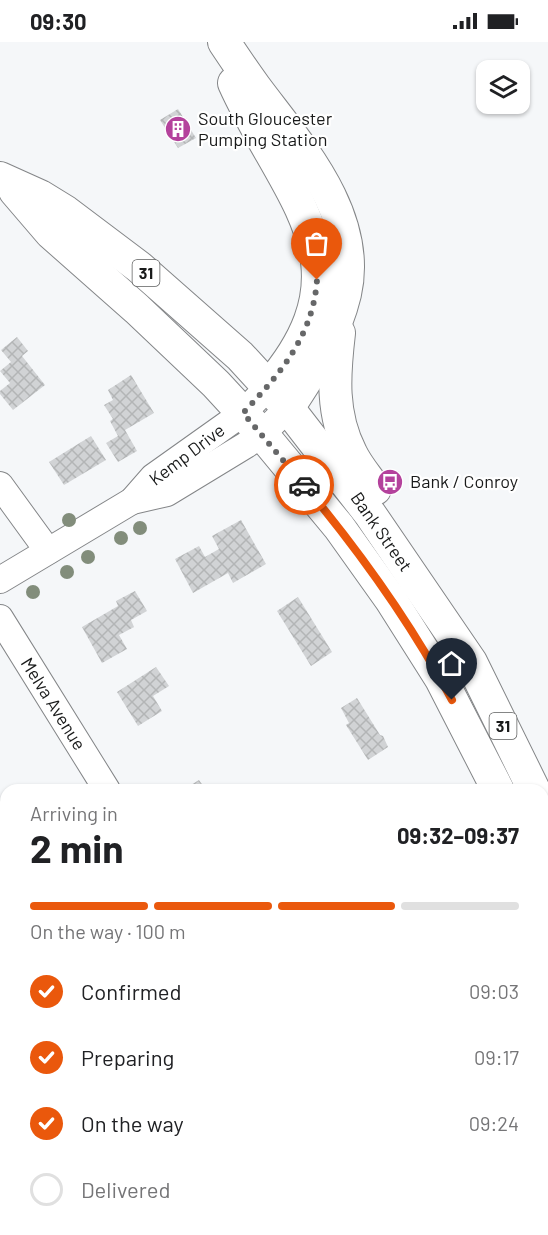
<!DOCTYPE html>
<html lang="en">
<head>
<meta charset="utf-8">
<style>
  body { margin:0; font-family:Barlow,sans-serif; background:#f6f6f6; color:#202124; height:100vh; display:flex; flex-direction:column; font-size:22px; white-space:nowrap }
  * { box-sizing:border-box; margin:0 }
  p { font-size:20px; color:#757577 }
  .icon { flex:none; width:33px; height:33px; fill:none; stroke:currentColor; stroke-width:2; stroke-linecap:round; stroke-linejoin:round }
  .map { position:relative; flex:1; overflow:hidden }
  .side { position:absolute; left:0px; top:742px; width:549px; height:452px; display:flex; flex-direction:column; background:#fff; border-radius:18px 18px 0 0; box-shadow:0 2px 4px #0004 }
  .side>* { flex:none }
  .buttons { position:absolute; left:476px; top:18px; display:grid; gap:12px }
  .buttons a { display:grid; place-items:center; width:54px; height:54px; border-radius:12px; background:#fff; box-shadow:0 2px 4px #0004; font-size:30px }
  .pin { position:absolute; display:grid; place-items:center; width:51px; height:51px; color:#fff; margin:-62px -26px; border-radius:50% 50% 50% 0; rotate:-45deg; box-shadow:0 0 6px #0007 }
  .pin .icon { rotate:45deg }
  .courier { position:absolute; display:grid; place-items:center; width:60px; height:60px; margin:-30px; border:4px solid #ea580c; border-radius:50%; background:#fff; color:#222; box-shadow:0 2px 8px #0007 }
  .summary em { font-style:normal; font-weight:700 }
  .summary div { display:flex; flex-direction:column-reverse }
  .summary { display:flex; align-items:center; justify-content:space-between; height:102px; padding:0 30px }
  h1 { font-size:39px; font-weight:700; line-height:45px }
  .bar { display:grid; grid-template-columns:repeat(4,1fr); gap:9px 6px; align-content:center; height:72px; padding:0 30px }
  .bar i { height:8px; border-radius:4px; background:#e0e0e0 }
  .bar .on { background:#ea580c }
  .bar p { grid-column:span 4 }
  ol { padding:0 30px; list-style:none }
  li { display:flex; align-items:center; gap:18px; height:66px }
  li p { margin-inline-start:auto }
  li .icon { padding:6px; border-radius:50%; background:#ea580c; color:#fff; stroke-width:4 }
  li:last-child { color:#757577 }
  li i { width:33px; height:33px; border:3px solid #e0e0e0; border-radius:50% }
  .status { display:flex; justify-content:space-between; align-items:center; height:42px; padding:0 30px; background:#fff; direction:ltr }
  .status svg { height:16px; fill:currentColor }
  .map>svg:first-child { display:block }
  .building { fill:url(#building-cross-hatch) }
  .lines { fill:none; stroke-linecap:round; stroke-linejoin:round }
  .minor-casing { stroke:#848688; stroke-width:28 }
  .major-casing { stroke:#848688; stroke-width:34 }
  .minor { stroke:#fff; stroke-width:26 }
  .major { stroke:#fff; stroke-width:32 }
  .tree { fill:#828d7b }
  .done { stroke:#666768; stroke-width:6; stroke-dasharray:0 10.8 }
  .route { stroke:#ea580c; stroke-width:8 }
  .labels { text-anchor:middle; stroke-width:4.5; stroke-linejoin:round; paint-order:stroke }
  .shield { fill:#fff; stroke:#5e5f5f; stroke-width:1.5 }
  .shield-label { font-size:16px; font-weight:bold; fill:#191a1a }
  .poi-label { font-size:18px; fill:#191a1a; stroke:#fff; text-anchor:start }
  .street-label { font-size:18px; fill:#191a1a; stroke:#fff }
</style>
</head>
<body>
<div class="status"><b>09:30</b><svg viewBox="0 0 49 12"><path d="M0 12V9h3v3zM5 12V6h3v6zM10 12V3h3v9zM15 12V0h3v12zM26 1h20v11H26zM47 4h2v5h-2z"/></svg></div>
<div class="map">
<svg width="548" height="1193" viewBox="0 0 548 1193">
  <defs>
    <pattern id="building-cross-hatch" width="8" height="8" patternUnits="userSpaceOnUse" patternTransform="scale(1.5)"><rect width="8" height="8" fill="#d1d3d5"/><path d="M0 0l8 8M0 8l8-8" fill="none" stroke="#b3b5b6"/></pattern>
  </defs>
  <rect width="100%" height="100%" fill="#f5f7f9"/>
  <!-- building -->
  <g class="building">
    <path d="M178,67L196,96L178,106L160,78Z"/>
    <path d="M17,295L28,309L22,314L45,343L13,368L0,352V349L10,341L0,329L11,320L1,308Z"/>
    <path d="M131,333L154,371L125,388L137,409L118,420L106,401L118,394L110,379L113,377L104,363L113,358L108,348Z"/>
    <path d="M91,394L106,418L64,443L49,420Z"/>
    <path d="M241,478L266,522L233,541L228,531L193,551L175,517L199,504L205,515L219,507L212,494Z"/>
    <path d="M135,549L147,569L131,578L134,585L119,593L127,607L102,621L82,585L118,564L116,559Z"/>
    <path d="M298,555L332,610L311,624L277,569Z"/>
    <path d="M156,625L169,644L153,654L162,669L138,684L117,650Z"/>
    <path d="M357,656L380,693L383,694L388,705L368,718L346,683L349,681L341,666Z"/>
    <path d="M199,738L206,748H183Z"/>
    <path d="M0,844L6,854V871L0,875Z"/>
    <path d="M6,1036V1062L4,1064L0,1057V1040Z"/>
    <path d="M177,1188H222L214,1193H180Z"/>
  </g>
  <g class="lines">
    <!-- minor casing -->
    <g class="minor-casing">
      <g id="minor">
        <path d="M0,443L48,509"/>
        <path d="M132,459L167,451L246,403L262,392L288,366"/>
        <path d="M0,538L132,459L153,435L243,371L269,344"/>
        <path d="M0,576L107,748"/>
        <path d="M0,968L6,965"/>
        <path d="M543,1053L548,1050"/>
        <path d="M302,1193L310,1188"/>
      </g>
    </g>
    <!-- major casing -->
    <g class="major-casing">
      <g id="major">
        <path d="M224,0C234,15 244,30 255,45C298,103 363,173 345,252C335,294 312,330 288,366"/>
        <path d="M234,41C285,155 374,222 269,344"/>
        <path d="M0,136L40,154L66,170L139,225L240,314L288,366L370,472L471,620L534,748"/>
        <path d="M15,149L51,191L137,267L216,342L262,392L339,485L391,558L441,637L498,748"/>
        <path d="M339,291C334,333 331,372 351,411C357,424 367,435 375,447"/>
        <path d="M543,769L548,780"/>
        <path d="M543,847L548,858"/>
      </g>
    </g>
    <!-- minor -->
    <use href="#minor" class="minor"/>
    <!-- major -->
    <use href="#major" class="major"/>
  </g>
  <!-- trees -->
  <g class="tree">
    <circle cx="69" cy="478" r="7"/>
    <circle cx="140" cy="486" r="7"/>
    <circle cx="121" cy="496" r="7"/>
    <circle cx="88" cy="515" r="7"/>
    <circle cx="67" cy="530" r="7"/>
    <circle cx="33" cy="550" r="7"/>
  </g>
  <g class="lines">
    <!-- done -->
    <path class="done" d="M304,443L243,371C280,332 313,294 317,238"/>
    <!-- route -->
    <path class="route" d="M304,443C360,510 411,581 452,658"/>
  </g>
  <!-- icons -->
  <defs>
    <g id="building-disc" transform="scale(1.35)"><circle r="9.5" fill="#b4429c" stroke="#fff"/><path d="M-4-6H4V6H1V3H-1V6H-4ZM-2.5-4.3h1.7v1.8h-1.7ZM.8-4.3h1.7v1.8H.8ZM-2.5-1h1.7V.8h-1.7ZM.8-1h1.7V.8H.8Z" fill="#fff"/></g>
    <g id="bus-disc" transform="scale(1.35)"><circle r="9.5" fill="#b4429c" stroke="#fff"/><path d="M-5-6H5V4H4V6H2V4H-2V6H-4V4H-5ZM-3.5-4V0h7V-4ZM-3.5 1.2v1.5H-2V1.2ZM2 1.2v1.5H3.5V1.2Z" fill="#fff"/></g>
  </defs>
  <g fill-rule="evenodd">
    <use href="#building-disc" x="178" y="87"/>
    <use href="#bus-disc" x="390" y="440"/>
  </g>
  <g class="labels">
    <!-- shield labels -->
    <g class="shield">
      <rect x="132.5" y="218" width="27" height="26" rx="4.5"/>
      <rect x="489.5" y="671" width="27" height="26" rx="4.5"/>
    </g>
    <g class="shield-label">
      <text x="146" y="237">31</text>
      <text x="503" y="690">31</text>
    </g>
    <!-- poi labels -->
    <g class="poi-label">
      <text x="198" y="83">South Gloucester<tspan x="198" dy="21">Pumping Station</tspan></text>
      <text x="410" y="446">Bank / Conroy</text>
    </g>
    <!-- street labels -->
    <g class="street-label">
      <text transform="translate(187 413) rotate(-37)" y="6">Kemp Drive</text>
      <text transform="translate(381 490) rotate(55)" y="6">Bank Street</text>
      <text transform="translate(53 662) rotate(58)" y="6">Melva Avenue</text>
    </g>
  </g>
</svg>
<div class="buttons">
<a><svg class="icon" aria-label="layers" viewBox="0 0 24 24"><path d="M12 4l9 5-9 5-9-5zM3 14l9 5 9-5"/></svg></a>
</div>
<div class="pin" style="left:317px;top:238px;background:#ea580c"><svg class="icon" aria-label="bag" viewBox="0 0 24 24"><path d="M5 8h14l-1 12H6zM9 8a3 3 0 0 1 6 0"/></svg></div>
<div class="pin" style="left:452px;top:658px;background:#1f2937"><svg class="icon" aria-label="home" viewBox="0 0 24 24"><path d="M3 11l9-7 9 7M6 9v11h12V9"/></svg></div>
<div class="courier" style="left:304px;top:443px"><svg class="icon" aria-label="car" viewBox="0 0 24 24"><path d="M5 17H2v-5l4-1 3-4h7l3 4 3 1v5h-3M9 17h6M6 11h13"/><circle cx="7" cy="17" r="2"/><circle cx="17" cy="17" r="2"/></svg></div>
<section class="side">
<div class="summary"><div><h1>2 min</h1><p>Arriving in</p></div><em>09:32–09:37</em></div>
<div class="bar"><i class="on"></i><i class="on"></i><i class="on"></i><i></i><p>On the way · 100 m</p></div>
<ol>
<li><svg class="icon" aria-label="check" viewBox="0 0 24 24"><path d="M5 12l5 5 9-10"/></svg>Confirmed<p>09:03</p></li>
<li><svg class="icon" aria-label="check" viewBox="0 0 24 24"><path d="M5 12l5 5 9-10"/></svg>Preparing<p>09:17</p></li>
<li><svg class="icon" aria-label="check" viewBox="0 0 24 24"><path d="M5 12l5 5 9-10"/></svg>On the way<p>09:24</p></li>
<li><i></i>Delivered</li>
</ol>
</section>
</div>
</body>
</html>
